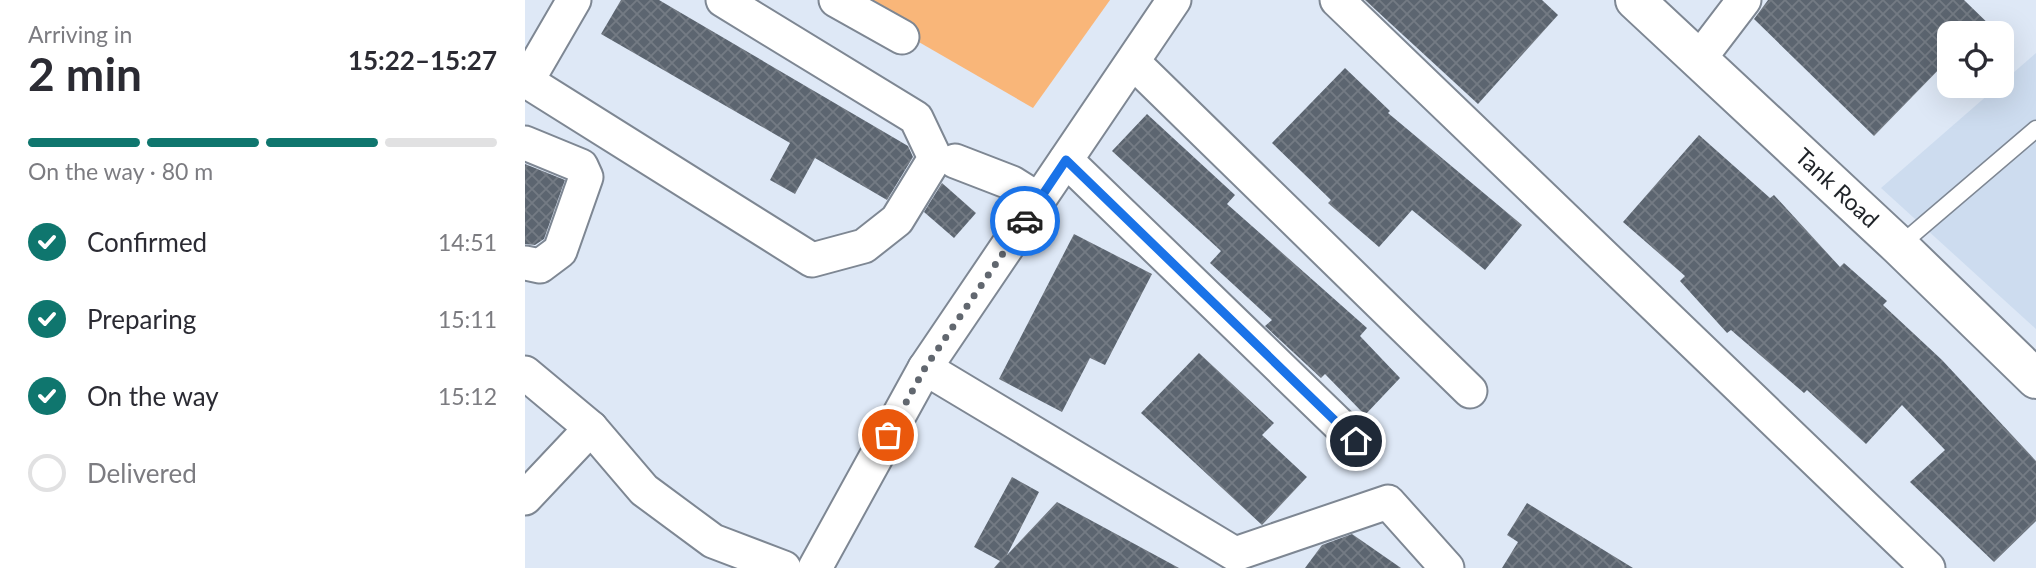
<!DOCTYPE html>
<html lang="en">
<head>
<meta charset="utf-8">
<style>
  body { margin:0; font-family:Lato,sans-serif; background:#f2f2f3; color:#2b2b33; height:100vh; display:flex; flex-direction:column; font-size:26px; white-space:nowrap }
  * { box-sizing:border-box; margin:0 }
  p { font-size:23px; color:#7c7c81 }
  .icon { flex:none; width:38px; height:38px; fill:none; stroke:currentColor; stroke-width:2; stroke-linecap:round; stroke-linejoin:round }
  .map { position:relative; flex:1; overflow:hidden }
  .drawer { display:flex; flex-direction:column; background:#fff; width:525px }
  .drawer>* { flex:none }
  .fabs { position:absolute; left:1412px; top:21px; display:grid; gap:14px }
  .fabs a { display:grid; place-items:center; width:77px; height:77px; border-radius:14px; background:#fff; box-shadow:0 7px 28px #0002; font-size:35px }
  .pin { position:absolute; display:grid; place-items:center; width:60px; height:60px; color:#fff; margin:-30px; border:4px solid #fff; border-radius:50%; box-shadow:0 2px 7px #0007 }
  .courier { position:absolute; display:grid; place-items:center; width:70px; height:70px; margin:-35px; border:5px solid #1a73e8; border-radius:50%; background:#fff; color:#222; box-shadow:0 2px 9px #0007 }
  .headline em { font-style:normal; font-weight:700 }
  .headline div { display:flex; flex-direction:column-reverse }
  .headline { display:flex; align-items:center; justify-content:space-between; height:119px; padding:0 28px }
  h1 { font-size:46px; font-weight:700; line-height:52px }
  .bar { display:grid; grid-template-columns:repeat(4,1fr); gap:10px 7px; align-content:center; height:84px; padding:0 28px }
  .bar i { height:9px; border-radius:5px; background:#e1e1e2 }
  .bar .on { background:#0f766e }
  .bar p { grid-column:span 4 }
  ol { padding:0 28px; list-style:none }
  li { display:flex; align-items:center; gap:21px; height:77px }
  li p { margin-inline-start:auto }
  li .icon { padding:7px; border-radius:50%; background:#0f766e; color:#fff; stroke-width:4 }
  li:last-child { color:#7c7c81 }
  li i { width:38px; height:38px; border:4px solid #e1e1e2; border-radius:50% }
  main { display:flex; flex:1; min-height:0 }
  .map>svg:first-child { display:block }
  .built { fill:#cddcef }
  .green { fill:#f9b679 }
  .building { fill:url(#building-cross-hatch) }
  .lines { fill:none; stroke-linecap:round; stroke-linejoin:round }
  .service-casing { stroke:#7e8793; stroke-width:19 }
  .minor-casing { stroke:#7e8793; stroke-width:37 }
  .tertiary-casing { stroke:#7e8793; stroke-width:42 }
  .service { stroke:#fff; stroke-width:16 }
  .minor { stroke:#fff; stroke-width:33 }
  .tertiary { stroke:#fff; stroke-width:38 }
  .done { stroke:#61676f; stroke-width:7; stroke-dasharray:0 12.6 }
  .route { stroke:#1a73e8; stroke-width:9 }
  .labels { text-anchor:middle; stroke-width:7; stroke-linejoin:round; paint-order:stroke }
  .street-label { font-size:23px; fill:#1e2227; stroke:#dee8f6 }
</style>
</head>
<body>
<main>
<section class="drawer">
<div class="headline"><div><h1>2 min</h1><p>Arriving in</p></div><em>15:22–15:27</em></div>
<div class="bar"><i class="on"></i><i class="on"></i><i class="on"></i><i></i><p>On the way · 80 m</p></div>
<ol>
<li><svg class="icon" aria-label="check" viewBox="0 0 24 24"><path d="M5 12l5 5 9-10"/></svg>Confirmed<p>14:51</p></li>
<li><svg class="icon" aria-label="check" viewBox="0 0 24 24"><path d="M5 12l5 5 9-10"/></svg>Preparing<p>15:11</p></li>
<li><svg class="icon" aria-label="check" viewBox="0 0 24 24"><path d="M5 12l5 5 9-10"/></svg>On the way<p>15:12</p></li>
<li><i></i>Delivered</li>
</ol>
</section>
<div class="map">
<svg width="1511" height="568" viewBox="0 0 1511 568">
  <defs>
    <pattern id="building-cross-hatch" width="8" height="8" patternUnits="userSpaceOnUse" patternTransform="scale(1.75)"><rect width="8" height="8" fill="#5c6570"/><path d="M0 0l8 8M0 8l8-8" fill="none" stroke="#747b84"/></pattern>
  </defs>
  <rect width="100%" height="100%" fill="#dee8f6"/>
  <!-- built -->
  <path class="built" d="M1511,53V329L1356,188Z"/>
  <!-- green -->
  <path class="green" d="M321,0H585L508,108Z"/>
  <!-- building -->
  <g class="building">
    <path d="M96,0H134L383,146L388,157L362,200L290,158L270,194L245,180L265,143L76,34Z"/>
    <path d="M840,0H1017L1033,15L953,104Z"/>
    <path d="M1243,0H1439L1473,33H1424V59L1349,136L1229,19Z"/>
    <path d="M820,68L865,111L863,113L997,225L960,270L887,210L854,247L803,203L806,200L747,143Z"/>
    <path d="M622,114L710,195L702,204L842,328L835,336L875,378L840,415L800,374L796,378L740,326L747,320L685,263L696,251L587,151Z"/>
    <path d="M1174,135L1245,198L1249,195L1315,267L1319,263L1362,301L1358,305L1417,360L1511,461V521L1469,562L1385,482L1420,450L1377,405L1341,444L1282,390L1279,393L1206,330L1202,333L1155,281L1160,276L1098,222Z"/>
    <path d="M0,164L40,180L19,239L10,245L0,244Z"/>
    <path d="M417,183L451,213L429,238L399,212Z"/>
    <path d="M549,234L627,274L580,365L565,358L537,412L474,379Z"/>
    <path d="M674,353L749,423L737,435L782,477L737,525L616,413Z"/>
    <path d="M487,477L514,492L482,555L532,502L654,568H469L475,561L449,547Z"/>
    <path d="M1002,503L1108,568H977L993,542L982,535Z"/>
    <path d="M827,534L876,568H780L797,545Z"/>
  </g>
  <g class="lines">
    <!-- service casing -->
    <g class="service-casing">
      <path id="service" d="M1374,246L1511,129"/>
    </g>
    <!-- minor casing -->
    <g class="minor-casing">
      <g id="minor">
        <path d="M311,0L377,37"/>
        <path d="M812,0L1403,568"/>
        <path d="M1174,59L1219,0"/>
        <path d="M608,62L945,391"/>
        <path d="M0,80L287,260L339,246L372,220L410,158L391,118L198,0"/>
        <path d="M2,81L49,0"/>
        <path d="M0,143L56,166L61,177L35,251L15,266L0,263"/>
        <path d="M541,160L831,441"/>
        <path d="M430,161L487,183L514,200"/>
        <path d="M400,368L710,554L863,502L922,568"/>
        <path d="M0,373L66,428L119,490L188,541L259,568"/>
        <path d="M0,498L66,428"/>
        <path d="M290,568L400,368L649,0"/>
      </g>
    </g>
    <!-- tertiary casing -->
    <g class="tertiary-casing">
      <g id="tertiary">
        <path id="s1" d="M1110,0L1374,246L1511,379"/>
      </g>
    </g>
    <!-- service -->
    <use href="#service" class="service"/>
    <!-- minor -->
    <use href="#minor" class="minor"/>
    <!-- tertiary -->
    <use href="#tertiary" class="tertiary"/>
  </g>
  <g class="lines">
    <!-- done -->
    <path class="done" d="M363,435L400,368L500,221"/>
    <!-- route -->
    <path class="route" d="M500,221L541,160L831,441"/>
  </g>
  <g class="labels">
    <!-- street labels -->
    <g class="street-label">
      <text dy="8" stroke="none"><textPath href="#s1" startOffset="276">Tank Road</textPath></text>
    </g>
  </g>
</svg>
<div class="fabs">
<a><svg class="icon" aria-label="locate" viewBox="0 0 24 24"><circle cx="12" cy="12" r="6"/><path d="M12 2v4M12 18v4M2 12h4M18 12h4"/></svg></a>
</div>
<div class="pin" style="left:363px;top:435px;background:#ea580c"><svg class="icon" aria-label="bag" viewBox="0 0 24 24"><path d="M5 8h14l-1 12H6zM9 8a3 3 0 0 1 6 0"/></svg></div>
<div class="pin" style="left:831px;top:441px;background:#1f2937"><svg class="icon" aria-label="home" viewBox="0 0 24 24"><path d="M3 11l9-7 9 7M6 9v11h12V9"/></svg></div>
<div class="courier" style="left:500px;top:221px"><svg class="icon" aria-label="car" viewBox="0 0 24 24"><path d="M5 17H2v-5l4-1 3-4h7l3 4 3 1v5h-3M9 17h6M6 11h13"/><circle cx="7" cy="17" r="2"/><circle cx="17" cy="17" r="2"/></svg></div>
</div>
</main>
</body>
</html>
